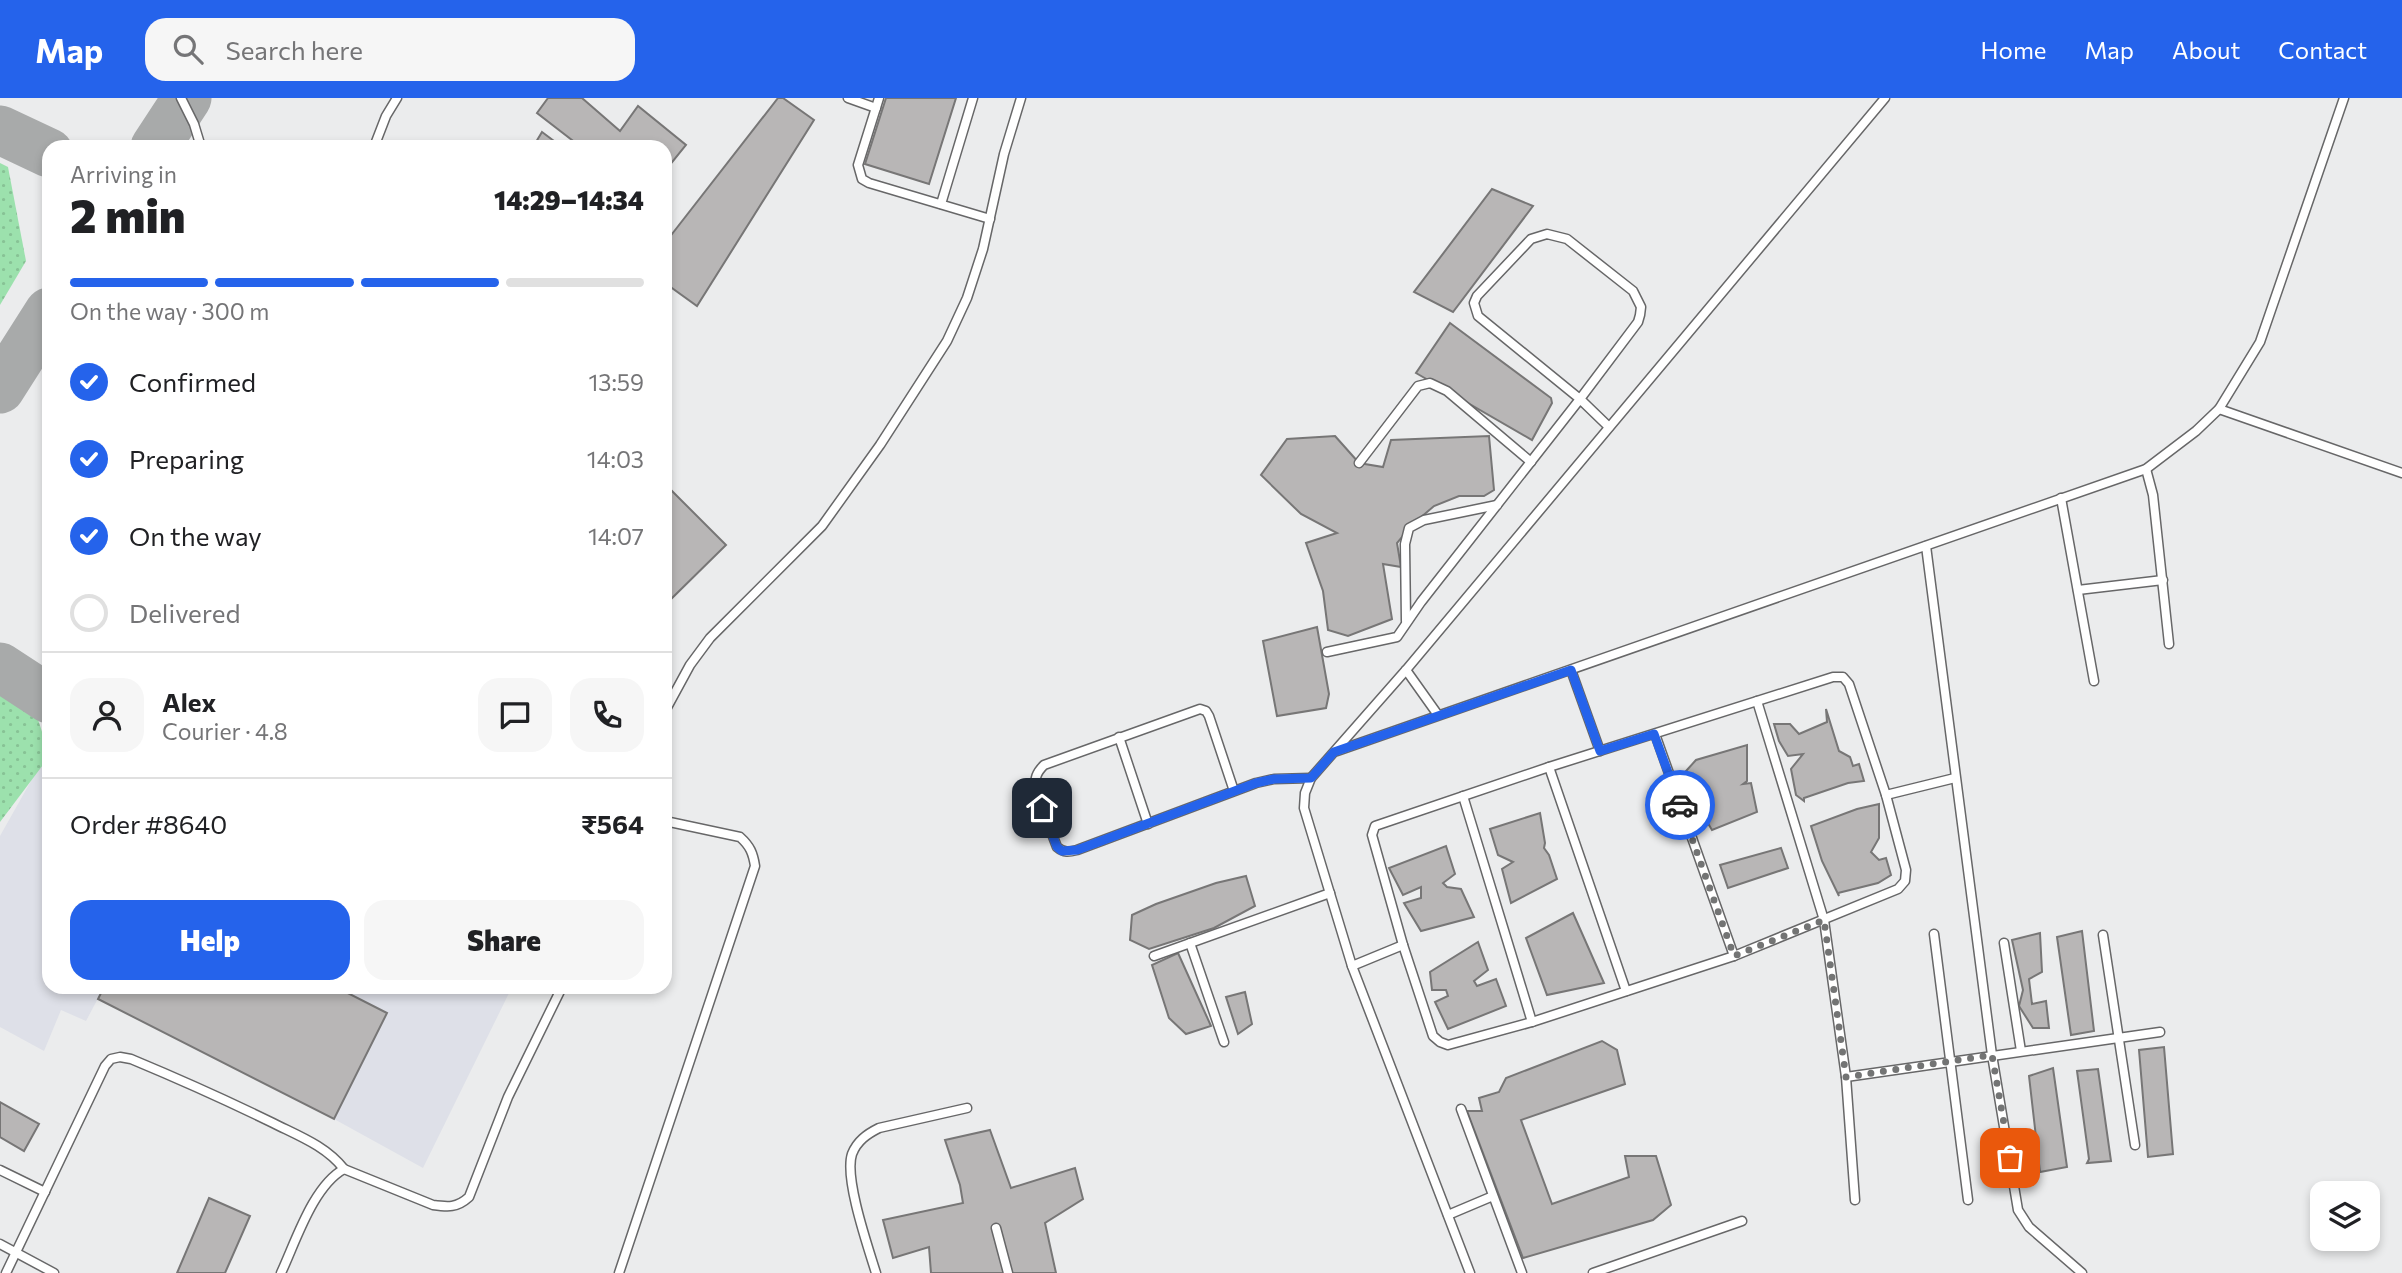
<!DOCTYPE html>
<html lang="en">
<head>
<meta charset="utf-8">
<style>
  body { margin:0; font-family:Commissioner,sans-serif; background:#f6f6f6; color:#202124; height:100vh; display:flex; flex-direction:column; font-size:26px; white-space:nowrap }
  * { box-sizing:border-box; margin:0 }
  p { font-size:23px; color:#757577 }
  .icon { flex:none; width:38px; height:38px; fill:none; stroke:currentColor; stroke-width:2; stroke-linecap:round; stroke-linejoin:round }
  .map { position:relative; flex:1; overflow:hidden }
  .details { position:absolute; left:42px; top:42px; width:630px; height:854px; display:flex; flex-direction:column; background:#fff; border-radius:21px; box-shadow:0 4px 10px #0003 }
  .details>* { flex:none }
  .buttons { position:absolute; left:2310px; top:1083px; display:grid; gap:14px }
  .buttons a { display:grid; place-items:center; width:70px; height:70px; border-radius:14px; background:#fff; box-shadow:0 4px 10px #0003; font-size:35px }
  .pin { position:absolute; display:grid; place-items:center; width:60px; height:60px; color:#fff; margin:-30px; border-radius:14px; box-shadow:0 4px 10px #0006 }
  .courier { position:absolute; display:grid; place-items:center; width:70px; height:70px; margin:-35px; border:5px solid #2563eb; border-radius:50%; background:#fff; color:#222; box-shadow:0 2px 9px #0007 }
  .overview em { font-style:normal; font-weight:800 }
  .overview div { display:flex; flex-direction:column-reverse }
  .overview { display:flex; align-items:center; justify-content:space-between; height:119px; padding:0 28px }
  h1 { font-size:46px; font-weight:800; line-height:52px }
  .bar { display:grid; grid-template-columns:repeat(4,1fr); gap:10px 7px; align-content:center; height:84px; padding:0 28px }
  .bar i { height:9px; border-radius:5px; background:#e0e0e0 }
  .bar .active { background:#2563eb }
  .bar p { grid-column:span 4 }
  .line { display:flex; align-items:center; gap:18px; padding:0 28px; border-top:2px solid #e0e0e0 }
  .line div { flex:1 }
  .round { display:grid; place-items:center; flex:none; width:74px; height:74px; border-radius:21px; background:#f6f6f6 }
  ol { padding:0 28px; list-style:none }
  li { display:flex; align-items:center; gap:21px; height:77px }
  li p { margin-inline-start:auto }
  li .icon { padding:7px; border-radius:50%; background:#2563eb; color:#fff; stroke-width:4 }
  li:last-child { color:#757577 }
  li i { width:38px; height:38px; border:4px solid #e0e0e0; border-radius:50% }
  .cta { display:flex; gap:14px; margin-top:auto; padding:14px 28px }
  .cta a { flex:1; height:80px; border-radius:21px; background:#2563eb; color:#fff; font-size:28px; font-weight:800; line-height:80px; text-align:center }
  .cta a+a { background:#f6f6f6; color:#202124 }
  header { display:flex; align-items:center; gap:42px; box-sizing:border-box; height:98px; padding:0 35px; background:#2563eb; color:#fff }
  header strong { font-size:33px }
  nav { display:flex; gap:38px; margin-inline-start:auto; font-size:24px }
  .search { width:490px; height:63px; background:#f6f6f6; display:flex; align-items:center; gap:18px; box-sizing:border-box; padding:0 24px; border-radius:21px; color:#757577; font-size:26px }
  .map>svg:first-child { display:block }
  .built { fill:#dee0e8 }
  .grass { fill:url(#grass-dots) }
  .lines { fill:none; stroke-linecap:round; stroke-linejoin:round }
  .taxiway { stroke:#a8aaaa; stroke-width:49 }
  .building { fill:#b8b6b6; stroke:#777676; stroke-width:2 }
  .service-casing { stroke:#676768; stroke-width:11 }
  .service { stroke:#fff; stroke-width:8 }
  .done { stroke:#737474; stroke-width:7; stroke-dasharray:0 12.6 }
  .route { stroke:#2563eb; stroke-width:9 }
</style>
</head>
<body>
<header>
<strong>Map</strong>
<div class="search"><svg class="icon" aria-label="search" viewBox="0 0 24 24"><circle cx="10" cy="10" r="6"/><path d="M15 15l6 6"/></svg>Search here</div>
<nav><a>Home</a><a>Map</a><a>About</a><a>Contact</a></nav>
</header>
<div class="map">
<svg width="2402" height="1175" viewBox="0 0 2402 1175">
  <defs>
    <pattern id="grass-dots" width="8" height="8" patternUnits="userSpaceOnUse" patternTransform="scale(1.75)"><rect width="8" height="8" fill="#9ce1ad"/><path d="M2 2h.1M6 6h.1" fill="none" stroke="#87c295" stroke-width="1.8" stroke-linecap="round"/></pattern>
  </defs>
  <rect width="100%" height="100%" fill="#ebeced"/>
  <!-- built -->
  <g class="built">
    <path d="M49,651V889H104L86,923L61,912L44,953L0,929V738Z"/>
    <path d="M336,889H512L423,1070L334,1021L387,915Z"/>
  </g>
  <!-- grass -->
  <g class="grass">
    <path d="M0,65L8,69L26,163L0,207Z"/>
    <path d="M0,591L31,599L49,656V659L0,724Z"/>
  </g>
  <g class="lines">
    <!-- taxiway -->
    <g class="taxiway">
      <path d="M0,32L49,55"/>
      <path d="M155,49L187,0"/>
      <path d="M0,291L49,214"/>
      <path d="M0,569L49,601"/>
    </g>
  </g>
  <!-- building -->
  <g class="building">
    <path d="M548,0H582L620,33L638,8L686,47L665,73V49H581L537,15Z"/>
    <path d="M778,0H783L814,22L697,208L665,185V145Z"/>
    <path d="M886,0H956L929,86L865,66Z"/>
    <path d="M542,34L562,49H533Z"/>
    <path d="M1492,91L1533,108L1453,214L1414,194Z"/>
    <path d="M1450,225L1551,300L1552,305L1532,342L1416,275Z"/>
    <path d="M1335,338L1359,365L1383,369L1391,342L1489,338L1494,392L1484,398H1459L1434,408L1412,427L1397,445L1401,469L1383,466L1392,521L1348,538L1328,532L1323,493L1306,445L1337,435L1301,416L1261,377L1287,341Z"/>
    <path d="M665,386L726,447L666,506L665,505Z"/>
    <path d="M1317,529L1329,596L1326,610L1277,618L1263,543Z"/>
    <path d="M1826,611L1839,653L1850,659L1853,668L1859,666L1864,683L1848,685L1804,700V703L1796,697L1791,671L1803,656L1788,658L1779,643L1774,626H1790L1799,636L1827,624Z"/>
    <path d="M1747,647V683L1743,686L1751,685L1757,714L1712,732L1700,712L1706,707L1708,698L1692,691L1686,673L1696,662Z"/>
    <path d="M1879,706V740L1871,754L1879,762L1886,760L1891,777L1878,785L1838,795L1839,798L1822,763L1811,728L1857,711Z"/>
    <path d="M1540,715L1545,745L1544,750L1549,757L1557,781L1511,805L1502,771L1513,764L1498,757L1490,731Z"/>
    <path d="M1446,748L1455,776L1443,785L1447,789L1461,791L1474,819L1421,833L1404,805L1421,800V789L1403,797L1389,770Z"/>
    <path d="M1781,750L1788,770L1728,790L1720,767Z"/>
    <path d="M1246,778L1255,808L1214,830L1149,851L1130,842L1132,817L1156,806L1216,785Z"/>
    <path d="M1573,815L1604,885L1547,897L1526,840Z"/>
    <path d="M2082,833L2094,933L2071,937L2057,839Z"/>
    <path d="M2040,835L2042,874L2029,881L2032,906L2046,903L2049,930H2033L2019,908L2023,892L2012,842Z"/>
    <path d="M1478,844L1488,872L1474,883L1477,888L1496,881L1506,908L1448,931L1435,904L1448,898L1446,892H1432L1430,874Z"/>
    <path d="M1178,855L1211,928L1186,936L1169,920L1152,867Z"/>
    <path d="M104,889H336L387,915L334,1021L98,901Z"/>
    <path d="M1245,894L1252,926L1238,936L1226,899Z"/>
    <path d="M1602,943L1617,952L1625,986L1521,1022L1552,1106L1629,1079L1625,1058H1656L1671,1107L1653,1122L1523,1160L1467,1013H1482L1479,1000L1499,994L1506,980Z"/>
    <path d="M2164,949L2173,1056L2148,1059L2139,952Z"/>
    <path d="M2053,970L2067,1069L2040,1074L2029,978Z"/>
    <path d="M2098,971L2111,1063L2087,1065L2089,1061L2077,973Z"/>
    <path d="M0,1004L39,1026L24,1053L0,1039Z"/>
    <path d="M990,1032L1011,1090L1075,1070L1083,1101L1045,1125L1056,1175H931L929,1149L893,1160L883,1122L963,1105L960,1087L945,1042Z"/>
    <path d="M209,1100L250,1118L225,1175H177Z"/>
  </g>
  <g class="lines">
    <!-- service casing -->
    <g class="service-casing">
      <g id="service">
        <path d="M181,0L194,26L201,49"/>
        <path d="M848,0L876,10"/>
        <path d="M879,0L858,67L862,81L869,85L990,121"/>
        <path d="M374,49L386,18L397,0"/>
        <path d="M941,106L973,0"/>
        <path d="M2219,311L2402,375"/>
        <path d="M1359,365L1418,288L1430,285L1447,293L1531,364"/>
        <path d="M2146,371L2153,397L2169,546"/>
        <path d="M2061,400L2094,583"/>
        <path d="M1926,448L1992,957L2018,1112L2029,1129L2082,1175"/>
        <path d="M2078,492L2163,482"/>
        <path d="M1406,523L1405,446L1409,430L1424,422L1497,407"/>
        <path d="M1327,554L1397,539L1421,504L1580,301L1638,224L1640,217L1641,209L1633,193L1567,141L1547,136L1531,141L1477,198L1474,205L1478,218L1580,301L1609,329"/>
        <path d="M1406,572L1438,617"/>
        <path d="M1571,572L1600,653"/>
        <path d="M1833,579H1843L1849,586L1886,697L1906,772L1905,783L1898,791L1734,858L1532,924L1448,947L1440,944L1433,938L1403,847L1372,737L1375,728L1549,669Z"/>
        <path d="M1757,603L1824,822L1846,979L1855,1102"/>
        <path d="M665,613L690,567L710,540L822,428L880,347L947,243L967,200L983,151L1004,56L1021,0"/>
        <path d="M1655,636L1734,858"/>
        <path d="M1119,639L1148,726"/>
        <path d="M1337,653L2146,371L2196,333L2219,311L2260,244L2344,0"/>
        <path d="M1549,669L1626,893"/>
        <path d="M1234,693L1209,618L1206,613L1200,611L1044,667C1036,675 1035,680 1035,691L1057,749C1064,755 1069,754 1077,752L1256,685L1274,681L1311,680"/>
        <path d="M1886,697L1955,680"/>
        <path d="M1463,698L1532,924"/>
        <path d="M1934,836L1968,1102"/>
        <path d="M2103,837L2135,1047"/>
        <path d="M1190,845L1224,944"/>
        <path d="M2004,845L2021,953"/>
        <path d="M1154,858L1330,795"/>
        <path d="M1352,868L1403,847"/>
        <path d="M1846,979L2160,934"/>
        <path d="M1461,1011L1522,1175"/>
        <path d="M0,1072L45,1094"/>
        <path d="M1448,1117L1493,1098"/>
        <path d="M996,1130L1008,1175"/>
        <path d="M0,1146L54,1175"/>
        <path d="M6,1175L105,968L111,961L120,959L131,961C179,981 226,1002 273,1025C299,1038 326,1048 344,1071L433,1107C448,1109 457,1110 469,1099L508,999L562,889"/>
        <path d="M281,1175C296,1143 313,1088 344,1071"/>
        <path d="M619,1175L755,768C753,755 750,748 740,739L665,723"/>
        <path d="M876,1175C868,1149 844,1080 852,1056C857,1043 867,1036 879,1030L967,1010"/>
        <path d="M1470,1175L1352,868L1304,710L1305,695L1311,680L1406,572L1885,0"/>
        <path d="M1593,1175L1742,1123"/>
      </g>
    </g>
    <!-- service -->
    <use href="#service" class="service"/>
  </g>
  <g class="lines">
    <!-- done -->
    <path class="done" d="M1680,707L1734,858L1824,822L1846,979L1992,957L2010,1060"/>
    <!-- route -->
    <path class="route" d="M1042,710L1057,749L1062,753L1077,752L1256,685L1274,681L1311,680L1334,654L1571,572L1600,653L1654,636L1680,707"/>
  </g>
</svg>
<div class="buttons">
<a><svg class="icon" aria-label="layers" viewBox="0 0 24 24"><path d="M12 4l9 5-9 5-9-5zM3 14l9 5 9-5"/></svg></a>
</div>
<div class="pin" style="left:2010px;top:1060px;background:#ea580c"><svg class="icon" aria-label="bag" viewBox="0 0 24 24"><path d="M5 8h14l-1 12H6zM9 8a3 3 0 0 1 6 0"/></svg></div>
<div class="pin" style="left:1042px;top:710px;background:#1f2937"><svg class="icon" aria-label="home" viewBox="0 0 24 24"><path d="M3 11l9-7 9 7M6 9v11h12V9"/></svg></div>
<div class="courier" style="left:1680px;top:707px"><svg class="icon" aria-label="car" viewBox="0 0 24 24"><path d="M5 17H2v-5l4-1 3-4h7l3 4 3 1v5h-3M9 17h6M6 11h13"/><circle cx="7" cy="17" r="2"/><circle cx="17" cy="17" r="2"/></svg></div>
<section class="details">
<div class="overview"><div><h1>2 min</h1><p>Arriving in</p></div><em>14:29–14:34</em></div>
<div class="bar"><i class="active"></i><i class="active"></i><i class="active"></i><i></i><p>On the way · 300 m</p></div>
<ol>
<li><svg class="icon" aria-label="check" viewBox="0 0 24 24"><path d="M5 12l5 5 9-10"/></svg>Confirmed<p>13:59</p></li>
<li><svg class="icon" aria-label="check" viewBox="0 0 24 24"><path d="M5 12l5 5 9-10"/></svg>Preparing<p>14:03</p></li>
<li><svg class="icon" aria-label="check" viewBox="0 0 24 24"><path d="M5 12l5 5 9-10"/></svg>On the way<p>14:07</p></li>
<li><i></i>Delivered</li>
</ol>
<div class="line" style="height:126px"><a class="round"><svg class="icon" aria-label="person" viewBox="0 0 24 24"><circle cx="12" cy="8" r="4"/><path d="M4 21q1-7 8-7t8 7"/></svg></a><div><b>Alex</b><p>Courier · 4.8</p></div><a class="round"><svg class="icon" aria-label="chat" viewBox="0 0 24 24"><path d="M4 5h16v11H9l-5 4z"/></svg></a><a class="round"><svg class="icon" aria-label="phone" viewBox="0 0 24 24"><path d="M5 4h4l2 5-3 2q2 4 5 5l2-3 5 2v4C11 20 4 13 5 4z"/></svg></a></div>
<div class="line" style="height:91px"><div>Order #8640</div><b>₹564</b></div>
<div class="cta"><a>Help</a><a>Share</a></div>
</section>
</div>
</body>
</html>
